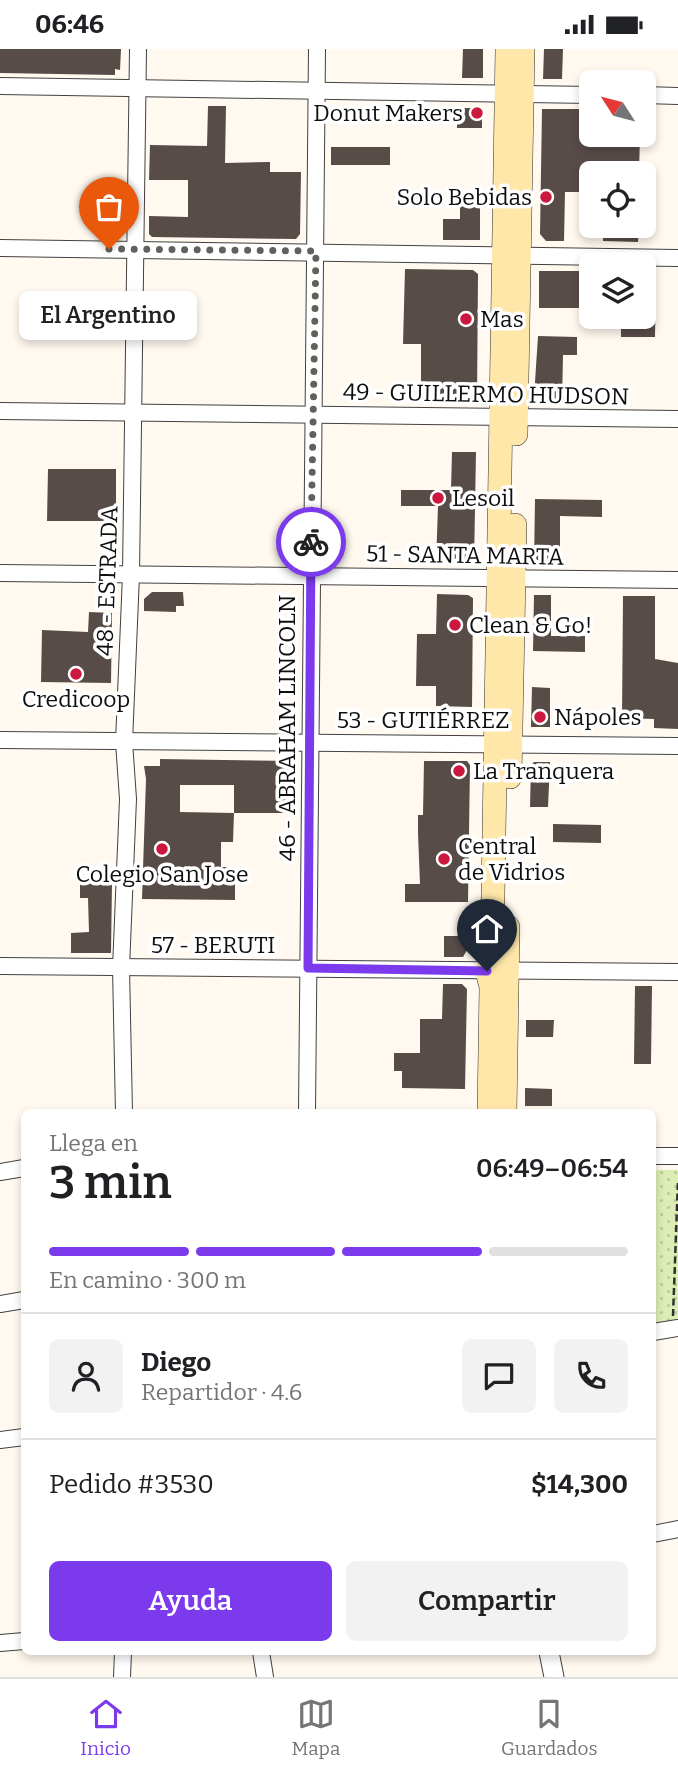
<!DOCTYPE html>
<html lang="es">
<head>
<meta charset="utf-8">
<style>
  body { margin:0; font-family:Bitter,serif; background:#f2f2f2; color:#202124; height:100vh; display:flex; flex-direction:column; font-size:26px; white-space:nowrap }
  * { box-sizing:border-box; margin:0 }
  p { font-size:23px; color:#757577 }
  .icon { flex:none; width:38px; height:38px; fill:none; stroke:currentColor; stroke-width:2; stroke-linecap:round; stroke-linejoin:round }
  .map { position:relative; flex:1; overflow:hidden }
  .panel { position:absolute; left:21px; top:1060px; width:635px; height:546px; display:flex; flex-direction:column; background:#fff; border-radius:10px; box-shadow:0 4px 10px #0003 }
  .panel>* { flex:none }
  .needle { width:46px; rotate:306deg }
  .buttons { position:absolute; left:579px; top:21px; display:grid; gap:14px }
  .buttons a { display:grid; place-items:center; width:77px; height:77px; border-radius:10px; background:#fff; box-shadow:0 4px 10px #0003; font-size:35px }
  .pin { position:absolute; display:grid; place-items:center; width:60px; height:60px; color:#fff; margin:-72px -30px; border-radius:50% 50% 50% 0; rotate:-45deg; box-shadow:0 0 7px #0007 }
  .pin .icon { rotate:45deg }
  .courier { position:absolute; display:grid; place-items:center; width:70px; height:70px; margin:-35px; border:5px solid #7c3aed; border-radius:50%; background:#fff; color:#222; box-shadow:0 2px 9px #0007 }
  .bubble { position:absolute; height:49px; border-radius:10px; background:#fff; box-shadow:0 4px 10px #0003; font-size:23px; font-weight:600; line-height:49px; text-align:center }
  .headline em { font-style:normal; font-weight:600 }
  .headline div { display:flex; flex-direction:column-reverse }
  .headline { display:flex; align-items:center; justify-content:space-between; height:119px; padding:0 28px }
  h1 { font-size:46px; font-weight:600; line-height:52px }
  .bar { display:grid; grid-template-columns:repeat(4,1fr); gap:10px 7px; align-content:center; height:84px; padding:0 28px }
  .bar i { height:9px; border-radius:5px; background:#e0e0e0 }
  .bar .on { background:#7c3aed }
  .bar p { grid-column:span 4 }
  .line { display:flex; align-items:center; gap:18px; padding:0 28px; border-top:2px solid #e0e0e0 }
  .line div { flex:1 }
  .round { display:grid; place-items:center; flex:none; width:74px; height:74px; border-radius:10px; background:#f2f2f2 }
  .button { display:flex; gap:14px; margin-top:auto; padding:14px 28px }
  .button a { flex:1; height:80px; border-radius:10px; background:#7c3aed; color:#fff; font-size:28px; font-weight:600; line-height:80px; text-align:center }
  .button a+a { background:#f2f2f2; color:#202124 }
  .status { display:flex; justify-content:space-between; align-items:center; height:49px; padding:0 35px; background:#fff; direction:ltr }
  .status svg { height:19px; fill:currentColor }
  .dock { display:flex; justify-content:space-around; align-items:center; height:98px; border-top:2px solid #e0e0e0; background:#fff; font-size:19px; color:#757577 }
  .dock a { display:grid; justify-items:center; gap:4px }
  .dock .on { color:#7c3aed }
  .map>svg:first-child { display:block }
  .grass { fill:url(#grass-dots) }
  .pitch { fill:#ecf4c7 }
  .building { fill:#584c49; fill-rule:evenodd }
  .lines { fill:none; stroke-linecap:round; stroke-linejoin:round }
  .minor-casing { stroke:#414141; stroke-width:18 }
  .tertiary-casing { stroke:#414141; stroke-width:21 }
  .secondary-casing { stroke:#303030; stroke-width:24 }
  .path { stroke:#303030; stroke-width:2.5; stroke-dasharray:7 3.5; stroke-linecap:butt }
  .minor { stroke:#fff; stroke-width:16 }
  .tertiary { stroke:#fff; stroke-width:19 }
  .secondary { stroke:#ffe7aa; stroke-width:23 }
  .done { stroke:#62605d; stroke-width:7; stroke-dasharray:0 12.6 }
  .route { stroke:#7c3aed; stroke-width:9 }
  .poi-dot { fill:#cc183f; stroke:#fff; stroke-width:2.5 }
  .labels { text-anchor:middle; stroke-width:7; stroke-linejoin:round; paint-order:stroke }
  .poi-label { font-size:23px; fill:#0e0e0e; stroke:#fff; text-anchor:start }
  .street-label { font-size:23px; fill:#0e0e0e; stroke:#fff }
</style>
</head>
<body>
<div class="status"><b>06:46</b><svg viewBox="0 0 49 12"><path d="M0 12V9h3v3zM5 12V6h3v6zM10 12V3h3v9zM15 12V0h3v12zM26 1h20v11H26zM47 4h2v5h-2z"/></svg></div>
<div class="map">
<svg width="678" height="1628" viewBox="0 0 678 1628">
  <defs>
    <pattern id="grass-dots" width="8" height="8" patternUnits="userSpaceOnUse" patternTransform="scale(1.75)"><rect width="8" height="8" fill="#dceeb4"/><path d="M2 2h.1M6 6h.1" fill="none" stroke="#bccb9a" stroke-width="1.8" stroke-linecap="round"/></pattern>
  </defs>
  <rect width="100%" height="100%" fill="#fff9ef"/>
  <!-- grass -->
  <path class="grass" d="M655,1121H678V1271L653,1275Z"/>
  <!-- pitch -->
  <path class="pitch" d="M653,1121H655L653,1268Z"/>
  <!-- building -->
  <g class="building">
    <path d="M0,0H121L120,21L115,20V26L0,24Z"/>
    <path d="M463,0H483V29H462Z"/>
    <path d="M544,0H563L562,30H543Z"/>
    <path d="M208,57H226L225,114L270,113V123H301L300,185L296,190L152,188L149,185V167L188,168V131H149L150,96L207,97Z"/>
    <rect x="457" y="59" width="25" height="20"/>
    <path d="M542,60H592V86H640L639,124H592V143H565L564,192H546L540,185Z"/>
    <rect x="331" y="98" width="59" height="18"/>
    <path d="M460,151H480V191H443V170H460Z"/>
    <path d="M603,177H639L638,193L603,192Z"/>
    <path d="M405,220L473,221L478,225L477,353H421V295H403Z"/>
    <rect x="539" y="222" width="48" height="37"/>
    <path d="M644,223H656L655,288H621V268H644Z"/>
    <path d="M538,287L577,288V306H563L562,354H543L534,348Z"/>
    <path d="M452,403H476L474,515H436L438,457H401V441H451Z"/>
    <path d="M48,420H116V472H47Z"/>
    <path d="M535,450L602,451V468L560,467V516H534Z"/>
    <path d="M152,543H183L184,557H176V563L144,562V550Z"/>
    <path d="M437,545L468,546L473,549L472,658L436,657V637H416L417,585H436Z"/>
    <path d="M534,546H551V587H585V603L533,602Z"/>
    <path d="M623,547H655V610L678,614V680L654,679V670L622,669Z"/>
    <path d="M89,563L112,564L111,634L41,633L42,581L88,583Z"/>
    <path d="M532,638L550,639V678H531Z"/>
    <path d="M160,710L295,712V764H234L233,793H221V818H235V851L142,850L146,730L144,717H160ZM180,736H234V764L180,763Z"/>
    <path d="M424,712H467L470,716L468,853H405V835H420L418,784V766H423Z"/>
    <path d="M534,713H550L548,758H530L531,716Z"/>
    <path d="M553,775L601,776V794L553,793Z"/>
    <path d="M80,833H112L111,904H71V884L89,883L88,849H80Z"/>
    <path d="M444,887H468L467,901L463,908H444Z"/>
    <path d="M443,935H462L467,940L465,1040L402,1039V1022H394V1004H420V970H442Z"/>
    <path d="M635,937H652L651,1015H634Z"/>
    <path d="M526,971H554L553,988H526Z"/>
    <path d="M525,1039L552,1040V1057H525Z"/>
  </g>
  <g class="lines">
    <!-- minor casing -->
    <g class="minor-casing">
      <g id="minor">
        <path d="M0,37L592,46"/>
        <path d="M644,46L678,47"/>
        <path d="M0,199L678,209"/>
        <path d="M0,362L678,370"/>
        <path d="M0,524L678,531"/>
        <path d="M0,691L678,697"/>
        <path d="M0,917L678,923"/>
        <path d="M124,1064L121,919L128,750L124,693L131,526L138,0"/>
        <path d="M307,1064L317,0"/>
        <path d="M653,1107H678"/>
        <path d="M0,1123L24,1119"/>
        <path d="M0,1255L24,1251"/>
        <path d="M653,1283L678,1279"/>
        <path d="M0,1391L24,1388"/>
        <path d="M653,1485L678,1480"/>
        <path d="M0,1594L24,1592"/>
        <path d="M261,1603L265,1628"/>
        <path d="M122,1628L123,1603"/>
      </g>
    </g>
    <!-- tertiary casing -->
    <g class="tertiary-casing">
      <path id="tertiary" d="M549,1603L554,1628"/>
    </g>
    <!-- secondary casing -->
    <g class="secondary-casing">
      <g id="secondary">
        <path d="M516,385L523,0"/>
        <path d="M510,728L515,476"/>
        <path d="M489,1064L491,938L487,922L492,906L507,0"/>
        <path d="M505,1064L508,878"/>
      </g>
    </g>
    <!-- path -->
    <path class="path" d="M673,1267L678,1131"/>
    <!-- minor -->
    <use href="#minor" class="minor"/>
    <!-- tertiary -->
    <use href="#tertiary" class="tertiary"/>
    <!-- secondary -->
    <use href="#secondary" class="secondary"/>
  </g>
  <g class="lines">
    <!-- done -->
    <path class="done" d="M109,200L316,202L311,493"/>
    <!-- route -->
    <path class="route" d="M311,493L308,919L487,922"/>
  </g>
  <!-- markers -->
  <g class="poi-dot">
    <circle cx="477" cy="64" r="7"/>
    <circle cx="546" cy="148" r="7"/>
    <circle cx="466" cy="270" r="7"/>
    <circle cx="438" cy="449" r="7"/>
    <circle cx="455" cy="576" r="7"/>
    <circle cx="76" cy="625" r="7"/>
    <circle cx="540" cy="668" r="7"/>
    <circle cx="459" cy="722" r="7"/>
    <circle cx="162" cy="800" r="7"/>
    <circle cx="444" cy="810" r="7"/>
  </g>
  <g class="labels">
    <!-- poi labels -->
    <g class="poi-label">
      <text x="463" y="72" text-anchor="end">Donut Makers</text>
      <text x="532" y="156" text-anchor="end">Solo Bebidas</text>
      <text x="480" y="278">Mas</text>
      <text x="452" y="457">Lesoil</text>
      <text x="469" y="584">Clean &amp; Go!</text>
      <text x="76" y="658" text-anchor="middle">Credicoop</text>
      <text x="554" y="676">Nápoles</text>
      <text x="473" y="730">La Tranquera</text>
      <text x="458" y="805">Central<tspan x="458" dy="26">de Vidrios</tspan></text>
      <text x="162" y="833" text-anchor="middle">Colegio San Jose</text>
    </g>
    <!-- street labels -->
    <g class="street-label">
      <text transform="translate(486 345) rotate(1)" y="8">49 - GUILLERMO HUDSON</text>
      <text transform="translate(465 506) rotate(1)" y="8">51 - SANTA MARTA</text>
      <text transform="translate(107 532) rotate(-88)" y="8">48 - ESTRADA</text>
      <text x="423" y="679">53 - GUTIÉRREZ</text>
      <text transform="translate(287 679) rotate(-90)" y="8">46 - ABRAHAM LINCOLN</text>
      <text x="213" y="904">57 - BERUTI</text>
    </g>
  </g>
</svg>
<div class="buttons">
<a><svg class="needle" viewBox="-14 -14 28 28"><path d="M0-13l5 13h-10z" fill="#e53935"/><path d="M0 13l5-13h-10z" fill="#757577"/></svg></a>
<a><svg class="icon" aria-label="locate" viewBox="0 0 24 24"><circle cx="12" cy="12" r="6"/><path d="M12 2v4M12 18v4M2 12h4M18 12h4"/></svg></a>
<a><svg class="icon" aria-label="layers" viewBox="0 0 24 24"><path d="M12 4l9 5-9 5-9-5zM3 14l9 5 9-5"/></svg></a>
</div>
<div class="pin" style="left:109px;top:200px;background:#ea580c"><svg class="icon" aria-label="bag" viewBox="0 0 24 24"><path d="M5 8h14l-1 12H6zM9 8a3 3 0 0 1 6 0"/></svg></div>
<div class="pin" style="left:487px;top:922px;background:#1f2937"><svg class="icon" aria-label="home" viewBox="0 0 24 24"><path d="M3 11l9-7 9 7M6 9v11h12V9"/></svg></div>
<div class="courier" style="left:311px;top:493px"><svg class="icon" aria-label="bike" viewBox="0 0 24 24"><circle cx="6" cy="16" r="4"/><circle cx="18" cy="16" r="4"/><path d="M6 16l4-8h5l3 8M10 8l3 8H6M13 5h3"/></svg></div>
<div class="bubble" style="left:19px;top:242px;width:178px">El Argentino</div>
<section class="panel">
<div class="headline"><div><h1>3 min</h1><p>Llega en</p></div><em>06:49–06:54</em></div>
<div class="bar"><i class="on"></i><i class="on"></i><i class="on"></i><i></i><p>En camino · 300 m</p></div>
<div class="line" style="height:126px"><a class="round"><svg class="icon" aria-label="person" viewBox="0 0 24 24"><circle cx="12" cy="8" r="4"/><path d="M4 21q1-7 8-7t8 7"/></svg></a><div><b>Diego</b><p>Repartidor · 4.6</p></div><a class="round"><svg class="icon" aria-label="chat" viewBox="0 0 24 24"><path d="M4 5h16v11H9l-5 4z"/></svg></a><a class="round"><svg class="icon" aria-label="phone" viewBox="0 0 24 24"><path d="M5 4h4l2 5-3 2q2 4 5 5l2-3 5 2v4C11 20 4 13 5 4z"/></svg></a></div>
<div class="line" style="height:91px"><div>Pedido #3530</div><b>$14,300</b></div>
<div class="button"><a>Ayuda</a><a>Compartir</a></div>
</section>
</div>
<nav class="dock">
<a class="on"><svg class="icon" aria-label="home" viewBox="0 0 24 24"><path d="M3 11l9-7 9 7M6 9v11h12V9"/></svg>Inicio</a>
<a><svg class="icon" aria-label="map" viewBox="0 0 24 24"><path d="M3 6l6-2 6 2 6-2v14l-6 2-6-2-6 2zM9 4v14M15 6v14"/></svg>Mapa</a>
<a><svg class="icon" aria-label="saved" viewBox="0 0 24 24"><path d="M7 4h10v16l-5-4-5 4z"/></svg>Guardados</a>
</nav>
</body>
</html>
